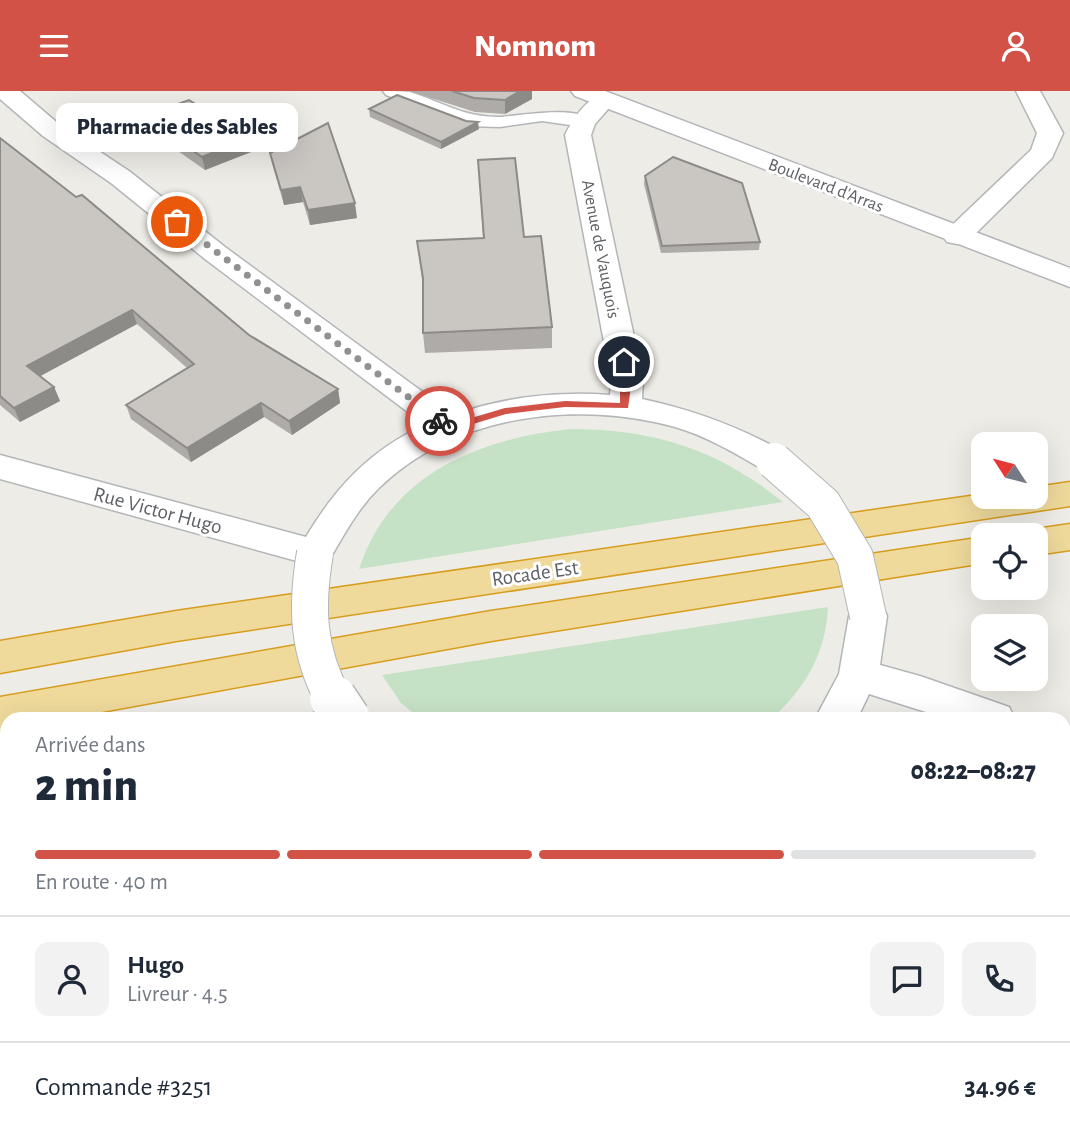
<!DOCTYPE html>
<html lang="fr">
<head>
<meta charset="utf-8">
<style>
  body { margin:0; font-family:"Alegreya Sans",sans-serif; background:#f2f2f3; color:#1f2937; height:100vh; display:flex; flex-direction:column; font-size:26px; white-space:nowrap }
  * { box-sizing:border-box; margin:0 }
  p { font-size:23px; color:#747a83 }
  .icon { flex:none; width:38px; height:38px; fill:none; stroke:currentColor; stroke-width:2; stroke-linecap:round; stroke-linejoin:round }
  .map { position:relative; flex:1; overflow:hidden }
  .side { position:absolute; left:0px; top:621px; width:1071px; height:436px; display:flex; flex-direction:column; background:#fff; border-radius:21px 21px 0 0; box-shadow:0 7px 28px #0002 }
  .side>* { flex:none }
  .needle { width:46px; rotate:306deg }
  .controls { position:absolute; left:971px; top:341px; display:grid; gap:14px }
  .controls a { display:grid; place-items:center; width:77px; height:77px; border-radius:14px; background:#fff; box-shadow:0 7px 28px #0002; font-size:35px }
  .pin { position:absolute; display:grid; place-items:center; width:60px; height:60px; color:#fff; margin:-30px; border:4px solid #fff; border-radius:50%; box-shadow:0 2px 7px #0007 }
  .courier { position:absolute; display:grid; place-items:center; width:70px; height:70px; margin:-35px; border:5px solid #d35247; border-radius:50%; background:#fff; color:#222; box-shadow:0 2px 9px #0007 }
  .bubble { position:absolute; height:49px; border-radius:14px; background:#fff; box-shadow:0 7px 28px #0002; font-size:23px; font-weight:800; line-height:49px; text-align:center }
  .head em { font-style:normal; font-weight:800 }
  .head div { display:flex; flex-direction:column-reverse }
  .head { display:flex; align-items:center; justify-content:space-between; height:119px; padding:0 35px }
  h1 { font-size:46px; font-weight:800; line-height:52px }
  .bar { display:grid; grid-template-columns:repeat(4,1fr); gap:10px 7px; align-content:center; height:84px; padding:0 35px }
  .bar i { height:9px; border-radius:5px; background:#e0e1e3 }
  .bar .selected { background:#d35247 }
  .bar p { grid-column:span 4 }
  .line { display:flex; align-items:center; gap:18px; padding:0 35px; border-top:2px solid #e0e1e3 }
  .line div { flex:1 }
  .round { display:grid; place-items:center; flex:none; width:74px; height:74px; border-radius:14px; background:#f2f2f3 }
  header { display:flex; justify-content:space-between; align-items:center; height:91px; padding:0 35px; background:#d35247; color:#fff; font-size:32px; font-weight:800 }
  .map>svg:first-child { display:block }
  .green { fill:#c6e2c6 }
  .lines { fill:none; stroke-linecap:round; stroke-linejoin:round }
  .lane-casing { stroke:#b3b6b9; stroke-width:3 }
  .street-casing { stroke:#b3b6b9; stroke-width:3 }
  .secondary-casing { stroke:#b3b5b9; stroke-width:3 }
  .highway-casing { stroke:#d79d1e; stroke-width:3 }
  .lane { fill:#fff; fill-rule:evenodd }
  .street { fill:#fff; fill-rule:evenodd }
  .secondary { fill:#fff; fill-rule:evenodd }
  .highway { fill:#efda9c; fill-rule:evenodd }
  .street-bridge-far1-casing { stroke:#b3b6b9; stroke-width:38; stroke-linecap:butt }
  .street-bridge-casing { stroke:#b3b6b9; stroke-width:49; stroke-linecap:butt }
  .street-bridge-far1 { stroke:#fff; stroke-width:36 }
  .street-bridge { stroke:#fff; stroke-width:46 }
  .wall { fill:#aeaba8 }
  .shaded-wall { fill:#8d8b88 }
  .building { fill:#cac7c3; stroke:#8d8b88; stroke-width:2 }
  .route { fill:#d35247 }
  .done { stroke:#909292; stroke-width:7; stroke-dasharray:0 12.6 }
  .labels { text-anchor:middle; stroke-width:6; stroke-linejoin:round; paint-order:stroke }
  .far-street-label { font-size:18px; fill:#5e6165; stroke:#fff }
  .street-label { font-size:21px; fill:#5e6165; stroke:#fff }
</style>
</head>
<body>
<header><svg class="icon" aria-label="menu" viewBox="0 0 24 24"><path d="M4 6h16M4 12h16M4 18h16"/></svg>Nomnom<svg class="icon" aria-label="person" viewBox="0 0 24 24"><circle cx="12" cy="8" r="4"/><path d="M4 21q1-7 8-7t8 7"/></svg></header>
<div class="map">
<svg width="1070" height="1056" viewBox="0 0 1070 1056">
  <rect width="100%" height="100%" fill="#eeece6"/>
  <!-- green -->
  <g class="green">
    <path d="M570,338C654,338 717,358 783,411L359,478C390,383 478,348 570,338Z"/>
    <path d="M828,516C826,562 805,598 771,628H421L401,612L382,584Z"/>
  </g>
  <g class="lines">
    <!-- lane casing -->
    <g class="lane-casing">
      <g id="lane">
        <path d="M383,0C392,0 402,0 410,1C442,11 463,26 498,26C520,25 578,13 593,31L584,36L542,30L500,36L467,35L386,4Z"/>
        <path d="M1064,732L1070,733V761L1064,760Z"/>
      </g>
    </g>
    <!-- street casing -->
    <g class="street-casing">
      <g id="street">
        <path d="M0,0H20L61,35L129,80L225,156L454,324C502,306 559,300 610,304L611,288L565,44C574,26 590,0 613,4L616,9L595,33L591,44L643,288L642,308C694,319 739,336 786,362L791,370L786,378L774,382L762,378C735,362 706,345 675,336C577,309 455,323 379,397C357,418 343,446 328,471L315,475L0,388V364L306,446C335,397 371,358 425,334L205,168L111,92L43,45L0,8Z"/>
        <path d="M1016,0H1040L1063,42L1052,67L967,151L957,153L947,151L943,145L947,139L1031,59L1037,42Z"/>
        <path d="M868,510L882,515L887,525L880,574L920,585L1009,616L1015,628H948L869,603L857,628H815L839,583L849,525L854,515Z"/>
        <path d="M1064,636L1070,638V674L1064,672Z"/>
        <path d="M7,680V718L0,720V682Z"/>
      </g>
    </g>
    <!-- secondary casing -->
    <g class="secondary-casing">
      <path id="secondary" d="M571,0H605L1070,177V196L575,5Z"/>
    </g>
    <!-- highway casing -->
    <g class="highway-casing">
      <g id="highway">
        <path d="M1070,391V415L176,550L0,582V550L176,520L984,403V406H1036V396Z"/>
        <path d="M1070,433V459L1036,464V444H1022L1036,438Z"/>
        <path d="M984,446V472L491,550L63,628H7V639L0,640V606L491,520Z"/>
      </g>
    </g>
    <!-- lane -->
    <use href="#lane" class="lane"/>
    <!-- street -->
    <use href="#street" class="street"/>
    <!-- secondary -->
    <use href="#secondary" class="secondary"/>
    <!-- highway -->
    <use href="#highway" class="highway"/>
    <!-- street-bridge-far1 casing -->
    <g class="street-bridge-far1-casing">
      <g id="street-bridge-far1">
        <path d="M774,370L823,413L855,466L868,525"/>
        <path d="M315,462C306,515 307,560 334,609"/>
      </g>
    </g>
    <!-- street-bridge casing -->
    <g class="street-bridge-casing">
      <path id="street-bridge" d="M333,607L347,628"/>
    </g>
    <!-- street-bridge-far1 -->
    <use href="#street-bridge-far1" class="street-bridge-far1"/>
    <!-- street-bridge -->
    <use href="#street-bridge" class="street-bridge"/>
  </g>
  <!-- wall -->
  <g class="wall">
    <path d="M409,0H532V8L505,23L475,21Z"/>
    <path d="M369,18L479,38L441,58L370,26Z"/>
    <path d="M144,25L251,61L205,79L148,39Z"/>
    <path d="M0,47L249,244L338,298L340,312L292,344L264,326L191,371L131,328L126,314L187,277L137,233L40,285L54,296L60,310L20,331L0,314Z"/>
    <path d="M270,62L357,127L310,134L303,111L284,114L273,76Z"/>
    <path d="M478,69L524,146L552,236V257L425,262L423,242V196L417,150L483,147Z"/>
    <path d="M645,85L760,151L759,159L661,162L644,93Z"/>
    <path d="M1070,874V905L1064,896V879Z"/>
  </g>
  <!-- shaded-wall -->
  <g class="shaded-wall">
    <path d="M520,0H532V8L505,23V9Z"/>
    <path d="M478,31L479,38L441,58V51Z"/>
    <path d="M248,47L251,61L205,79L202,66Z"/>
    <path d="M300,96L303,111L284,114L281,99Z"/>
    <path d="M355,112L357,127L310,134L308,119Z"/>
    <path d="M132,219L137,233L33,289L27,275Z"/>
    <path d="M54,296L60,310L20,331L14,317Z"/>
    <path d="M338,298L340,312L292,344L289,330Z"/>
    <path d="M261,312L264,326L191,371L187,357Z"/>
    <path d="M7,814V829L0,831V816Z"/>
    <path d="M59,1050H74V1056H58Z"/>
  </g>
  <!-- building -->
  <g class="building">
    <path d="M452,0H520L505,9L474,7Z"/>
    <path d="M397,4L466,30L478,31L441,51L369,18Z"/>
    <path d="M189,9L248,47L202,66L144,25Z"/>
    <path d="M328,32L355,112L308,119L300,96L281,99L270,62Z"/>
    <path d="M0,47L76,106L82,104L249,244L338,298L289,330L261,312L187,357L126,314L194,273L132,219L27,275L54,296L14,317L0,305Z"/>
    <path d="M673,66L742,92L760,151L662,155L645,85Z"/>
    <path d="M515,67L524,146L541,145L552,236L423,242V187L417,150L484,147L478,69Z"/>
    <path d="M7,705V814L0,816V707Z"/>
    <path d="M0,998H7V1050H59L58,1056H0Z"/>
    <path d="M430,1050H989L992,1056H432Z"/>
  </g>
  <!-- route -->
  <path class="route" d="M620,269L628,271L632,288L628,317L565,316L506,323L450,340L435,330L440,327L451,333L505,317L565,310L620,312Z"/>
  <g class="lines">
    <!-- done -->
    <path class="done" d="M177,131L440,330"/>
  </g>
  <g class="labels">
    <!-- far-street labels -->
    <g class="far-street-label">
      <text transform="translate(826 94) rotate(21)" y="6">Boulevard d'Arras</text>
      <text transform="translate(601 158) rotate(79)" y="6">Avenue de Vauquois</text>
    </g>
    <!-- street labels -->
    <g class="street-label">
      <text transform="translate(158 419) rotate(15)" y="7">Rue Victor Hugo</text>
      <text transform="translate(535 482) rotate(-8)" y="7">Rocade Est</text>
    </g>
  </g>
</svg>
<div class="controls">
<a><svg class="needle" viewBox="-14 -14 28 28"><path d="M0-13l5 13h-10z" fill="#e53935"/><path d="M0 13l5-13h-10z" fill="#747a83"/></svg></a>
<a><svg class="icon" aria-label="locate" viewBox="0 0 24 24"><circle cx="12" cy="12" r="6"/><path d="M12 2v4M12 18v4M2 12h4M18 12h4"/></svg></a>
<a><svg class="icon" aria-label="layers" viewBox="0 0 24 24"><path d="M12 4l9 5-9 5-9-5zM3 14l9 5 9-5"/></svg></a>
</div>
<div class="pin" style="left:177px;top:131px;background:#ea580c"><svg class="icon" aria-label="bag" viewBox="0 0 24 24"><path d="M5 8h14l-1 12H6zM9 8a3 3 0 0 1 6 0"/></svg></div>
<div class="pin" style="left:624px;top:271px;background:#1f2937"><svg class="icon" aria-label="home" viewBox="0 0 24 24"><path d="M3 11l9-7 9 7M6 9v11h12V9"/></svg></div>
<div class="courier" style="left:440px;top:330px"><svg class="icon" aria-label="bike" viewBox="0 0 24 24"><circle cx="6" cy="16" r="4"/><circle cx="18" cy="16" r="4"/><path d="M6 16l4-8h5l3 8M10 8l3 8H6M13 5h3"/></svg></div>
<div class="bubble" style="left:56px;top:12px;width:242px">Pharmacie des Sables</div>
<section class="side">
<div class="head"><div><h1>2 min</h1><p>Arrivée dans</p></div><em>08:22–08:27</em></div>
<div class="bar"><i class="selected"></i><i class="selected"></i><i class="selected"></i><i></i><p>En route · 40 m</p></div>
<div class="line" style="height:126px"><a class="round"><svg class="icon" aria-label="person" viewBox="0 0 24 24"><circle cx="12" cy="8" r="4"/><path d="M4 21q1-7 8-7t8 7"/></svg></a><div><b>Hugo</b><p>Livreur · 4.5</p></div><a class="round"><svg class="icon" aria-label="chat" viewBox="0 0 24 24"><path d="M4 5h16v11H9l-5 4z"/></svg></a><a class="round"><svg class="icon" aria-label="phone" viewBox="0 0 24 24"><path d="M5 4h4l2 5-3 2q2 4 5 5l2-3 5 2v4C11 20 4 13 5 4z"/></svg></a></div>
<div class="line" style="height:91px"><div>Commande #3251</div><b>34.96 €</b></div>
</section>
</div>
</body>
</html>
